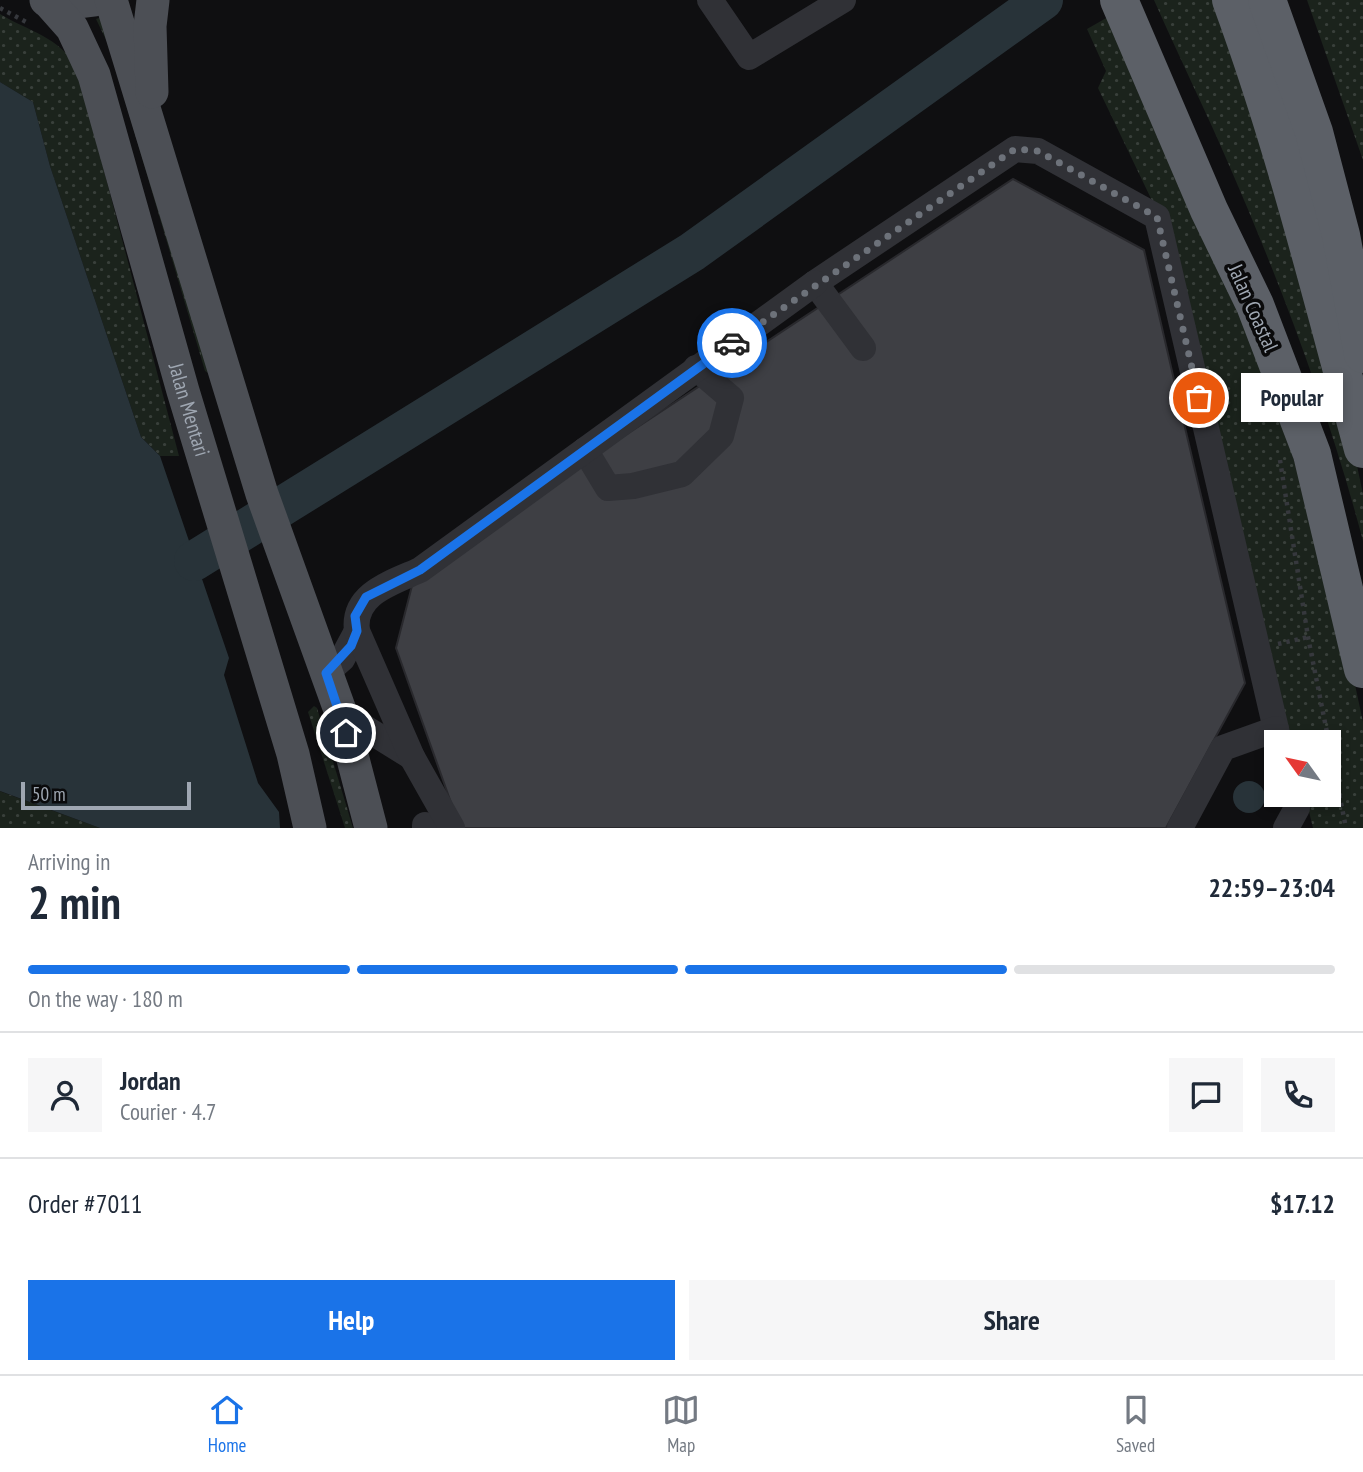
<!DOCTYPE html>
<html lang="en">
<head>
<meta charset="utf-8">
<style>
  body { margin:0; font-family:"PT Sans Narrow",sans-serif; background:#f6f6f7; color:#1f2937; height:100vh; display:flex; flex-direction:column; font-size:26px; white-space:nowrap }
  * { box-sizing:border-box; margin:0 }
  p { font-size:23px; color:#747a83 }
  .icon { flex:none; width:38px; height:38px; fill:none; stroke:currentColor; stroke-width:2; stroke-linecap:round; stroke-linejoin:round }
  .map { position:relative; height:828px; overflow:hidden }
  .side { display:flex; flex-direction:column; background:#fff; flex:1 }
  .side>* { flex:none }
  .needle { width:46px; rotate:303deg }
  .buttons { position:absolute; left:1264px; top:730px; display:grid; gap:14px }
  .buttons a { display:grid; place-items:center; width:77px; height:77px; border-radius:0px; background:#fff; box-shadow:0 4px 10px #0003; font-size:35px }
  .scale { position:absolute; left:21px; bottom:18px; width:170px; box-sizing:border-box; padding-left:7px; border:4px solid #9fa7b2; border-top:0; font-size:19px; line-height:24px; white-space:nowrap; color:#9fa7b2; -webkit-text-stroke:5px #0a0a0b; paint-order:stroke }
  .pin { position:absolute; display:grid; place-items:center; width:60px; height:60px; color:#fff; margin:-30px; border:4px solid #fff; border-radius:50%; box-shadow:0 2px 7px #0007 }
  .courier { position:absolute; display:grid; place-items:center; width:70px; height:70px; margin:-35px; border:5px solid #1a73e8; border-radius:50%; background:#fff; color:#222; box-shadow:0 2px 9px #0007 }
  .bubble { position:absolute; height:49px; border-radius:0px; background:#fff; box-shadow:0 4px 10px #0003; font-size:23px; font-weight:600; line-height:49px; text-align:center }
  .head em { font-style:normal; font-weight:600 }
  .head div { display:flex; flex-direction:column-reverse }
  .head { display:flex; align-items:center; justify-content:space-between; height:119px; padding:0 28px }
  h1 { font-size:46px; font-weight:600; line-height:52px }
  .bar { display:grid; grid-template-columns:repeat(4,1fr); gap:10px 7px; align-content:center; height:84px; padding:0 28px }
  .bar i { height:9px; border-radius:5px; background:#e0e1e3 }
  .bar .current { background:#1a73e8 }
  .bar p { grid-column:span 4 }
  .line { display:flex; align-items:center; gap:18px; padding:0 28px; border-top:2px solid #e0e1e3 }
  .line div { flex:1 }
  .round { display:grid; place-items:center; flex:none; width:74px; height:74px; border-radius:0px; background:#f6f6f7 }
  .cta { display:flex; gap:14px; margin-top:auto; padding:14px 28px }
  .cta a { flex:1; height:80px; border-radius:0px; background:#1a73e8; color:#fff; font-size:28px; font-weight:600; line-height:80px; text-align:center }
  .cta a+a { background:#f6f6f7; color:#1f2937 }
  .dock { display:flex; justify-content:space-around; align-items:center; height:98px; border-top:2px solid #e0e1e3; background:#fff; font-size:19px; color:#747a83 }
  .dock a { display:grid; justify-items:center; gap:4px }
  .dock .current { color:#1a73e8 }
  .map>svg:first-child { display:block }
  .grass { fill:url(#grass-dots) }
  .water { fill:#283339 }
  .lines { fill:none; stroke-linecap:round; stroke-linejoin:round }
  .river { stroke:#283339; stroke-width:40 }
  .building { fill:#3e3f44; stroke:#29292d; stroke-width:2 }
  .path { stroke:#36383d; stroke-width:4.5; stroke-dasharray:3.5 5; stroke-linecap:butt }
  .minor { stroke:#303136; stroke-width:26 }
  .major { stroke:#4c4f55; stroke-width:33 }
  .highway { stroke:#5c6067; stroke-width:38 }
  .done { stroke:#6d727a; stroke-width:7; stroke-dasharray:0 12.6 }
  .route { stroke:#1a73e8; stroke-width:9 }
  .labels { text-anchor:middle; stroke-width:7; stroke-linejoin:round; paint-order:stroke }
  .street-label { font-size:21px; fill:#9fa7b2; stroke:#0a0a0b }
</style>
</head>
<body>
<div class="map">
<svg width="1363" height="828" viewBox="0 0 1363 828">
  <defs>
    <pattern id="grass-dots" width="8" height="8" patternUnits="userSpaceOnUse" patternTransform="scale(1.75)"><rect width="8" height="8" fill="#1b231c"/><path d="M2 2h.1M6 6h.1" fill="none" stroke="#39403b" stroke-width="1.8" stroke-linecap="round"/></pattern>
  </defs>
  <rect width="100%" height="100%" fill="#0f0f11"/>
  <!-- grass -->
  <g class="grass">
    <path d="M1154,0H1217L1356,461L1363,494V541C1329,412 1282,287 1229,165C1205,109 1178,55 1154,0Z"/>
    <path d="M1307,0H1363V160Z"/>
    <path d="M0,14C28,31 60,37 77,68L179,456H160L141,437L50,166L33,102L0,82Z"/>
    <path d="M110,14L141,129L213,369L210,374L205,371L109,46L96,19Z"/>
    <path d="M1108,17L1264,354L1346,643L1363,722V828H1313L1305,795L1328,794V742H1292L1167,232L1098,88L1106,71L1087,29Z"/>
    <path d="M314,706L317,708L353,828H345L308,712Z"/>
    <path d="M0,791L2,792L100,828H0Z"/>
  </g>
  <!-- water -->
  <g class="water">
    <path d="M0,82L33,102L50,166L141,437L160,456L229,658L224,675L258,783L279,812L280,828H100L0,791Z"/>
    <circle cx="1249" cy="797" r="16"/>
  </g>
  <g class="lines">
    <!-- river -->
    <path class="river" d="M194,561L692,252L1043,0"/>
  </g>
  <!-- building -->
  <path class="building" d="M1013,179L1144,250L1187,436L1245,683L1166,828H460L396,648L415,574Z"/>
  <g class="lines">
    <!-- path -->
    <g class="path">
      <path d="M0,8L30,24"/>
      <path d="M1280,460L1308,637L1346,828"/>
      <path d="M1278,644L1308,637"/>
    </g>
    <!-- minor -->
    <g class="minor">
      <path d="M710,0L749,57L843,0"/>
      <path d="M863,348L815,283L1015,149L1038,151L1157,217L1279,742"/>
      <path d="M585,450L608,488L633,486L682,474L721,436L731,398L696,368"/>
      <path d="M326,673L342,659L357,631"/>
      <path d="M341,713L412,757"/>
      <path d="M425,825V828"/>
      <path d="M452,828L412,757L357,631C352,594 391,583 420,570L815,283"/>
      <path d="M1180,828L1223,748L1276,729"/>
      <path d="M1286,828L1297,808L1293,794"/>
    </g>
    <!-- major -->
    <g class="major">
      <path d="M46,0L63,4L95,0"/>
      <path d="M111,0L262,494L341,713L371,828"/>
      <path id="s1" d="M48,1L72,28L94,75L183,391L293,754L310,828"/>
      <path d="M152,92L150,26L153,0"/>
    </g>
    <!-- highway -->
    <g class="highway">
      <path d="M1119,0L1209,210L1255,305L1312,454L1363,669"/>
      <path d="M1231,0C1285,147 1322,298 1363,449"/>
      <path d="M1267,0L1314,132L1341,235L1363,354"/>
    </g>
  </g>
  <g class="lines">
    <!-- done -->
    <path class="done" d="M732,343L1015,149L1038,151L1157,217L1199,398"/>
    <!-- route -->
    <path class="route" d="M346,733L326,673L351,646L357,631L355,616L366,597L420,570L732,343"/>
  </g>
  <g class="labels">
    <!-- street labels -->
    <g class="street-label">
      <text transform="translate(1253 308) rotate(66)" y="7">Jalan Coastal</text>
      <text dy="7" stroke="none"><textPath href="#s1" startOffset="436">Jalan Mentari</textPath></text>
    </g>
  </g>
</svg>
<div class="buttons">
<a><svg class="needle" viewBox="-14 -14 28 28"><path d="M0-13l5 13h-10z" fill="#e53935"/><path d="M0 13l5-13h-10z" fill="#747a83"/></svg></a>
</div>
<div class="scale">50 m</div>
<div class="pin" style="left:1199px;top:398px;background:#ea580c"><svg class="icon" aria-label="bag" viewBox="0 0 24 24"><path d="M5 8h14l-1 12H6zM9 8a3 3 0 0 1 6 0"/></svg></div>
<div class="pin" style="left:346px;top:733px;background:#1f2937"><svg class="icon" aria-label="home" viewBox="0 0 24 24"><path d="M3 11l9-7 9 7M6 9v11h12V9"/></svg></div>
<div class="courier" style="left:732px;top:343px"><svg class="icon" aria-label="car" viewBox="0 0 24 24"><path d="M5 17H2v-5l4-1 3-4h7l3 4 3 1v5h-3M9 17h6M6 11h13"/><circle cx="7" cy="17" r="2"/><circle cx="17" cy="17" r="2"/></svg></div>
<div class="bubble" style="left:1241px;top:373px;width:102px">Popular</div>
</div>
<section class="side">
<div class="head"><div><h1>2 min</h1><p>Arriving in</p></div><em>22:59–23:04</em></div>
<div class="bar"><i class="current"></i><i class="current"></i><i class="current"></i><i></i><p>On the way · 180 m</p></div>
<div class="line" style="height:126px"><a class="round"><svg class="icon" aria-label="person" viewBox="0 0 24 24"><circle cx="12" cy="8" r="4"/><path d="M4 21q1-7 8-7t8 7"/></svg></a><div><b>Jordan</b><p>Courier · 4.7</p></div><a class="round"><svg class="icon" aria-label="chat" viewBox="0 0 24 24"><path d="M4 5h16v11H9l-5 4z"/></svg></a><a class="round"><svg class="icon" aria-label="phone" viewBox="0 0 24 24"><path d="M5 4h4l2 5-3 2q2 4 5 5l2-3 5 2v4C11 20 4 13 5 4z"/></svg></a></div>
<div class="line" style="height:91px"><div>Order #7011</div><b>$17.12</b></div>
<div class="cta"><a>Help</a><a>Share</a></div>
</section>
<nav class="dock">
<a class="current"><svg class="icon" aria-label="home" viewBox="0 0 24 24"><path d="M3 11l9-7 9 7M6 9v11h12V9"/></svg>Home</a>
<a><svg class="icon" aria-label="map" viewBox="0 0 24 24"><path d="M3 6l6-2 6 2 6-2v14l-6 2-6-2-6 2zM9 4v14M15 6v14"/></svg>Map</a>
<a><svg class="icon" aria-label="saved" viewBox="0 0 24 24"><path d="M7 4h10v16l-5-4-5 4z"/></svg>Saved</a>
</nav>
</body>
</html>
